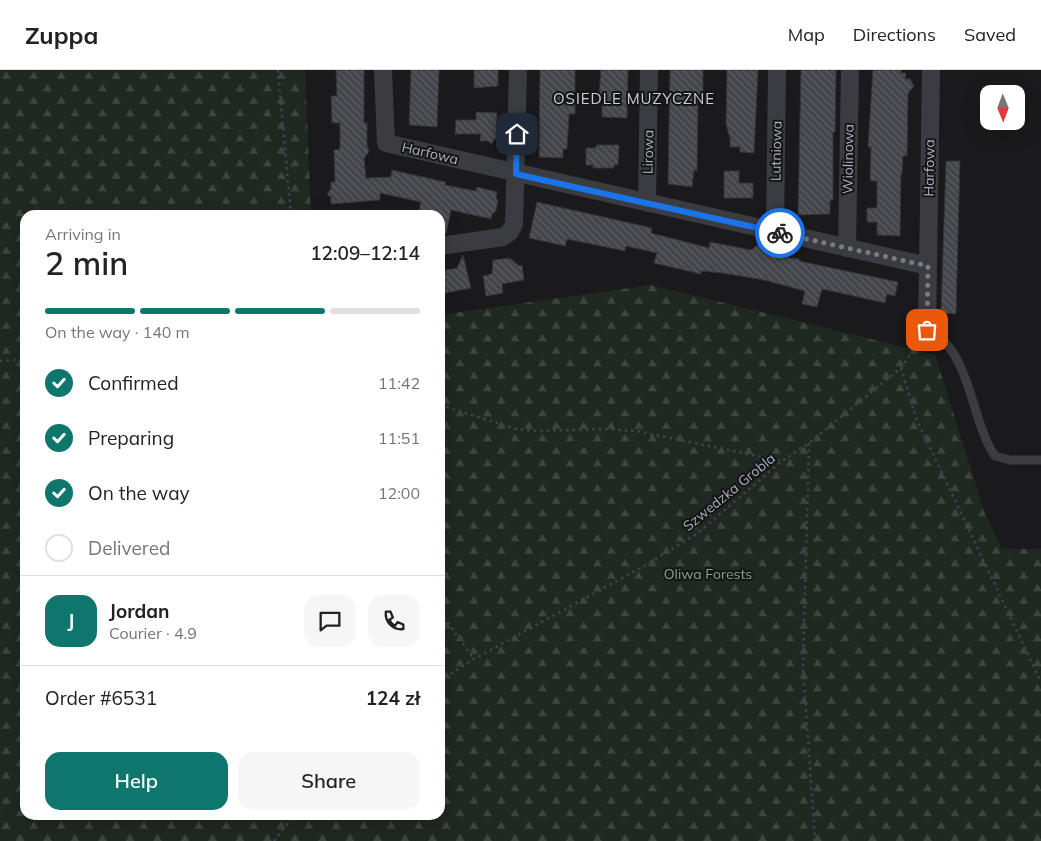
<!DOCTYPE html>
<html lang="en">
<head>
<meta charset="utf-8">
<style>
  body { margin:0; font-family:Mulish,sans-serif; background:#f6f6f6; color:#222; height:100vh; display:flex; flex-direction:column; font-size:19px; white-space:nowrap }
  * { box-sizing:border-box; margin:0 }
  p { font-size:16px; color:#767676 }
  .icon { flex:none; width:28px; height:28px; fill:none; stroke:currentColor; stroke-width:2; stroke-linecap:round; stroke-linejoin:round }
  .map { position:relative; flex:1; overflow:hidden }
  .details { position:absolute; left:20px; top:140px; width:425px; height:610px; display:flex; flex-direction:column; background:#fff; border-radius:15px; box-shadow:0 5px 20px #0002 }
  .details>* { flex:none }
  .needle { width:32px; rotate:179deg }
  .tools { position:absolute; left:980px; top:15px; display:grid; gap:10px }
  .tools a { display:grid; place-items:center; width:45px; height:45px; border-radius:10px; background:#fff; box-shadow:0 5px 20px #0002; font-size:25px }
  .pin { position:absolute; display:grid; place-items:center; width:42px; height:42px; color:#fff; margin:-21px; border-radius:10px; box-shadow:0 2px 8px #0006 }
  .courier { position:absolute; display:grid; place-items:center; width:50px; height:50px; margin:-25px; border:4px solid #1a73e8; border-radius:50%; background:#fff; color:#222; box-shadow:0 1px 6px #0007 }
  .head em { font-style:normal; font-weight:600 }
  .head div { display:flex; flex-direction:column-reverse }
  .head { display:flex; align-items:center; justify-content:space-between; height:85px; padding:0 25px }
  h1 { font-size:32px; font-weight:600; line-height:38px }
  .bar { display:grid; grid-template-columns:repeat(4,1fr); gap:8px 5px; align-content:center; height:60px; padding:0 25px }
  .bar i { height:6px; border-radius:4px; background:#e0e0e0 }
  .bar .current { background:#0f766e }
  .bar p { grid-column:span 4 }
  .line { display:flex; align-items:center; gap:12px; padding:0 25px; border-top:1px solid #e0e0e0 }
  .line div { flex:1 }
  .round { display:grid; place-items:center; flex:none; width:52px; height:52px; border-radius:15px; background:#f6f6f6 }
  ol { padding:0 25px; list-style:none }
  li { display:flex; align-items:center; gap:15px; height:55px }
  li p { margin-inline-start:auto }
  li .icon { padding:5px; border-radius:50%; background:#0f766e; color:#fff; stroke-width:4 }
  li:last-child { color:#767676 }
  li i { width:28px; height:28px; border:2px solid #e0e0e0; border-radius:50% }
  .action { display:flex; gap:10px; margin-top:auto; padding:10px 25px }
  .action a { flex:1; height:58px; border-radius:15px; background:#0f766e; color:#fff; font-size:20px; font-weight:600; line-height:58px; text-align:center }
  .action a+a { background:#f6f6f6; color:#222 }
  header { display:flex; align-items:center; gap:30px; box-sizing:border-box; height:70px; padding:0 25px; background:#fff; border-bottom:1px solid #e0e0e0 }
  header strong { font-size:24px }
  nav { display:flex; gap:28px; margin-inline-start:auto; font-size:18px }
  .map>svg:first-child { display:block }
  .forest { fill:url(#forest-firs) }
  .building { fill:url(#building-back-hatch); stroke:#343439 }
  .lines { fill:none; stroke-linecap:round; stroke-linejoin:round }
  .path { stroke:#414349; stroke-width:2.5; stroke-dasharray:2.5 4; stroke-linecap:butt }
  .service { stroke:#3b3c42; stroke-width:9 }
  .minor { stroke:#3b3c42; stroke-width:18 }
  .done { stroke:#797c85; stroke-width:5; stroke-dasharray:0 9 }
  .route { stroke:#1a73e8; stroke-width:6 }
  .labels { text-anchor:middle; stroke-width:4; stroke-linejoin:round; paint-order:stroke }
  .street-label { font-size:14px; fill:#acb1bd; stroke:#151518 }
  .park-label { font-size:14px; fill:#82a884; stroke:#151518 }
  .neighbourhood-label { font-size:15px; letter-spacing:1px; fill:#cdd0d8; stroke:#151518 }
</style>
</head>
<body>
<header>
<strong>Zuppa</strong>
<nav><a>Map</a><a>Directions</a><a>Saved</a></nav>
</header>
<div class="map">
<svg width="1041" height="771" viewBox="0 0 1041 771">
  <defs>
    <pattern id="forest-firs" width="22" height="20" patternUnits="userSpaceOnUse" patternTransform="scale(1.25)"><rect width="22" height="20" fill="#1f2821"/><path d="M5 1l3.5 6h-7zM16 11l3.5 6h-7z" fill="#3d453f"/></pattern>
    <pattern id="building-back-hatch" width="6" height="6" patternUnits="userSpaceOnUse" patternTransform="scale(1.25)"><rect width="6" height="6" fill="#44454a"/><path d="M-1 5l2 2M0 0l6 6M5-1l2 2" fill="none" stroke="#5c5d62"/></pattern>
  </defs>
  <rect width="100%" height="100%" fill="#1a1a1d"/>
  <!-- forest -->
  <path class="forest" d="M0,0H305L311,145H25V745H440V245L651,215L935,285L985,444L1002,479H1041V771H0Z"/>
  <!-- building -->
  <g class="building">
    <path d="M336,0H364V53H367V75L369,82L364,88L366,108L391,107L392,100L445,112V115L476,121L477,117L497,122L496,128L498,131L496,141L492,144L491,149L451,140L446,164L440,165V145H418L421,132L380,123V130L331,134V128L327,124L331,119V112H335L334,80L340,79V53H332L331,26H337Z"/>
    <path d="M411,0H439L437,57L409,55Z"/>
    <path d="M474,0H498V16L474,18Z"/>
    <path d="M540,0H575V44H569L567,79H563V88L539,87Z"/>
    <path d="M601,0H628L627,48L602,47V32L599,25Z"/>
    <path d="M670,0H703V32H698L697,101L694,100L692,117L668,114Z"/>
    <path d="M727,0H758L754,83L740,82V77H730V68L726,54Z"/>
    <path d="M801,0H836L835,62H833V130H830V144L798,145Z"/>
    <path d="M873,0H901V3H906L905,9H910L914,16L908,23L907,86H903L902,104H901L900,166L877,165V152H867V138H877V111H870L871,77H868Z"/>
    <path d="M476,42L497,43L496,68L491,74L488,71H480L481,64H455L456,50H476Z"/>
    <path d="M596,75H619L618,95H614V98H593V95H586V78H596Z"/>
    <path d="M946,91H960L956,244L941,243Z"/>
    <path d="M724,101H739V113H753V128H724Z"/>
    <path d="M537,132L652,158L651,163L709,178L710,172L751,180L759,174L768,185L799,189V191L898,212L895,226L887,224L885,233L822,219L817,237L802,234L805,221L764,210L722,203L701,201V204L654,193L657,183L626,176L625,181L567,169L565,176L529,168Z"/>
    <path d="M463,185L471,218L440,224V201L457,198Z"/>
    <path d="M510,188L519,196L522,195L524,210L502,214L503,223L486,226L483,206L492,204L493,190Z"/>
  </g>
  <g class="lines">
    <!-- path -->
    <g class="path">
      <path d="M278,0L291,145"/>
      <path d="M0,291L25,289"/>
      <path d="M901,298L916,348L1041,612"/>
      <path d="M440,335L516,359L540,361L607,359L636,361L782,391"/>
      <path d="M809,373L803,596L815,771"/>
      <path d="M440,542L474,589"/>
      <path d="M440,611L474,589L644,496L698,463L782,391L809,373L901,298L919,272"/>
      <path d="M274,771L294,745"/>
    </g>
    <!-- service -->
    <path class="service" d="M927,260C971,278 970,350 995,386L1010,390H1041"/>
    <!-- minor -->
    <g class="minor">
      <path d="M383,0L386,73L928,196"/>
      <path d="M647,133L649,0"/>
      <path d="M775,162L777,0"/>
      <path d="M440,176L503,167L510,162L514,154L518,0"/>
      <path d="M847,178L850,0"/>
      <path d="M927,260L931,0"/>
    </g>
  </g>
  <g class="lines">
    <!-- done -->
    <path class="done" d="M780,163L928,196L927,260"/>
    <!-- route -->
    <path class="route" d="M517,64L516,104L780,163"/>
  </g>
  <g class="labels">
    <!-- street labels -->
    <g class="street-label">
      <text transform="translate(776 81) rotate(-89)" y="5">Lutniowa</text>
      <text transform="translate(648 82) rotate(-89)" y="5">Lirowa</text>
      <text transform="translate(430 83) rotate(13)" y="5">Harfowa</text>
      <text transform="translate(848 89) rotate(-89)" y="5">Wiolinowa</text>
      <text transform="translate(929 98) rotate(-89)" y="5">Harfowa</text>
      <text transform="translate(729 422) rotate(-39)" y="5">Szwedzka Grobla</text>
    </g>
    <!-- park labels -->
    <g class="park-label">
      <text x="708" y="509">Oliwa Forests</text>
    </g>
    <!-- neighbourhood labels -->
    <g class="neighbourhood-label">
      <text x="634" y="34">OSIEDLE MUZYCZNE</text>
    </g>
  </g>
</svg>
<div class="tools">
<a><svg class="needle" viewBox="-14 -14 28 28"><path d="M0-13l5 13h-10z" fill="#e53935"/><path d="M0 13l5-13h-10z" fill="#767676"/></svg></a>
</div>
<div class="pin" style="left:927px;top:260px;background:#ea580c"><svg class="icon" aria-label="bag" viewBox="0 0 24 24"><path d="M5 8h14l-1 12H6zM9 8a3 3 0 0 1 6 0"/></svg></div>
<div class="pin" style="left:517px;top:64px;background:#1f2937"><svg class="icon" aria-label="home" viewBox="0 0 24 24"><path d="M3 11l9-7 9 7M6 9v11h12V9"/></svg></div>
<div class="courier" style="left:780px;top:163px"><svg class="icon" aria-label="bike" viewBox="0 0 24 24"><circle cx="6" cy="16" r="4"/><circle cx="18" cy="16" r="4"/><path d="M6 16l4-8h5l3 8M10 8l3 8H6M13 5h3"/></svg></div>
<section class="details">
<div class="head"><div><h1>2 min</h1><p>Arriving in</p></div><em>12:09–12:14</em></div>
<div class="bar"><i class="current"></i><i class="current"></i><i class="current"></i><i></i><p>On the way · 140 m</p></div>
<ol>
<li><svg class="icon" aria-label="check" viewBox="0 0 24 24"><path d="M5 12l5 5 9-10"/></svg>Confirmed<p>11:42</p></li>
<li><svg class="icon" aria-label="check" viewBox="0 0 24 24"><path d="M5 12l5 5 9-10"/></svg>Preparing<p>11:51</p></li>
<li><svg class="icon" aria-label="check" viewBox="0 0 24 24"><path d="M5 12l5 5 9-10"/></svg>On the way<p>12:00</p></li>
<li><i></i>Delivered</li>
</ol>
<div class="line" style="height:90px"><b class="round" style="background:#0f766e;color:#fff">J</b><div><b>Jordan</b><p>Courier · 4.9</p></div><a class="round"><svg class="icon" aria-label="chat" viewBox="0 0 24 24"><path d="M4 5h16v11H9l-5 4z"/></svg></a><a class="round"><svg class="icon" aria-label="phone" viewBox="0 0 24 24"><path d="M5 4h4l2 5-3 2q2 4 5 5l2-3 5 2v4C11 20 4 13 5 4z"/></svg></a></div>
<div class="line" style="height:65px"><div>Order #6531</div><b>124 zł</b></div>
<div class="action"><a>Help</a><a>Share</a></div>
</section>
</div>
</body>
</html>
